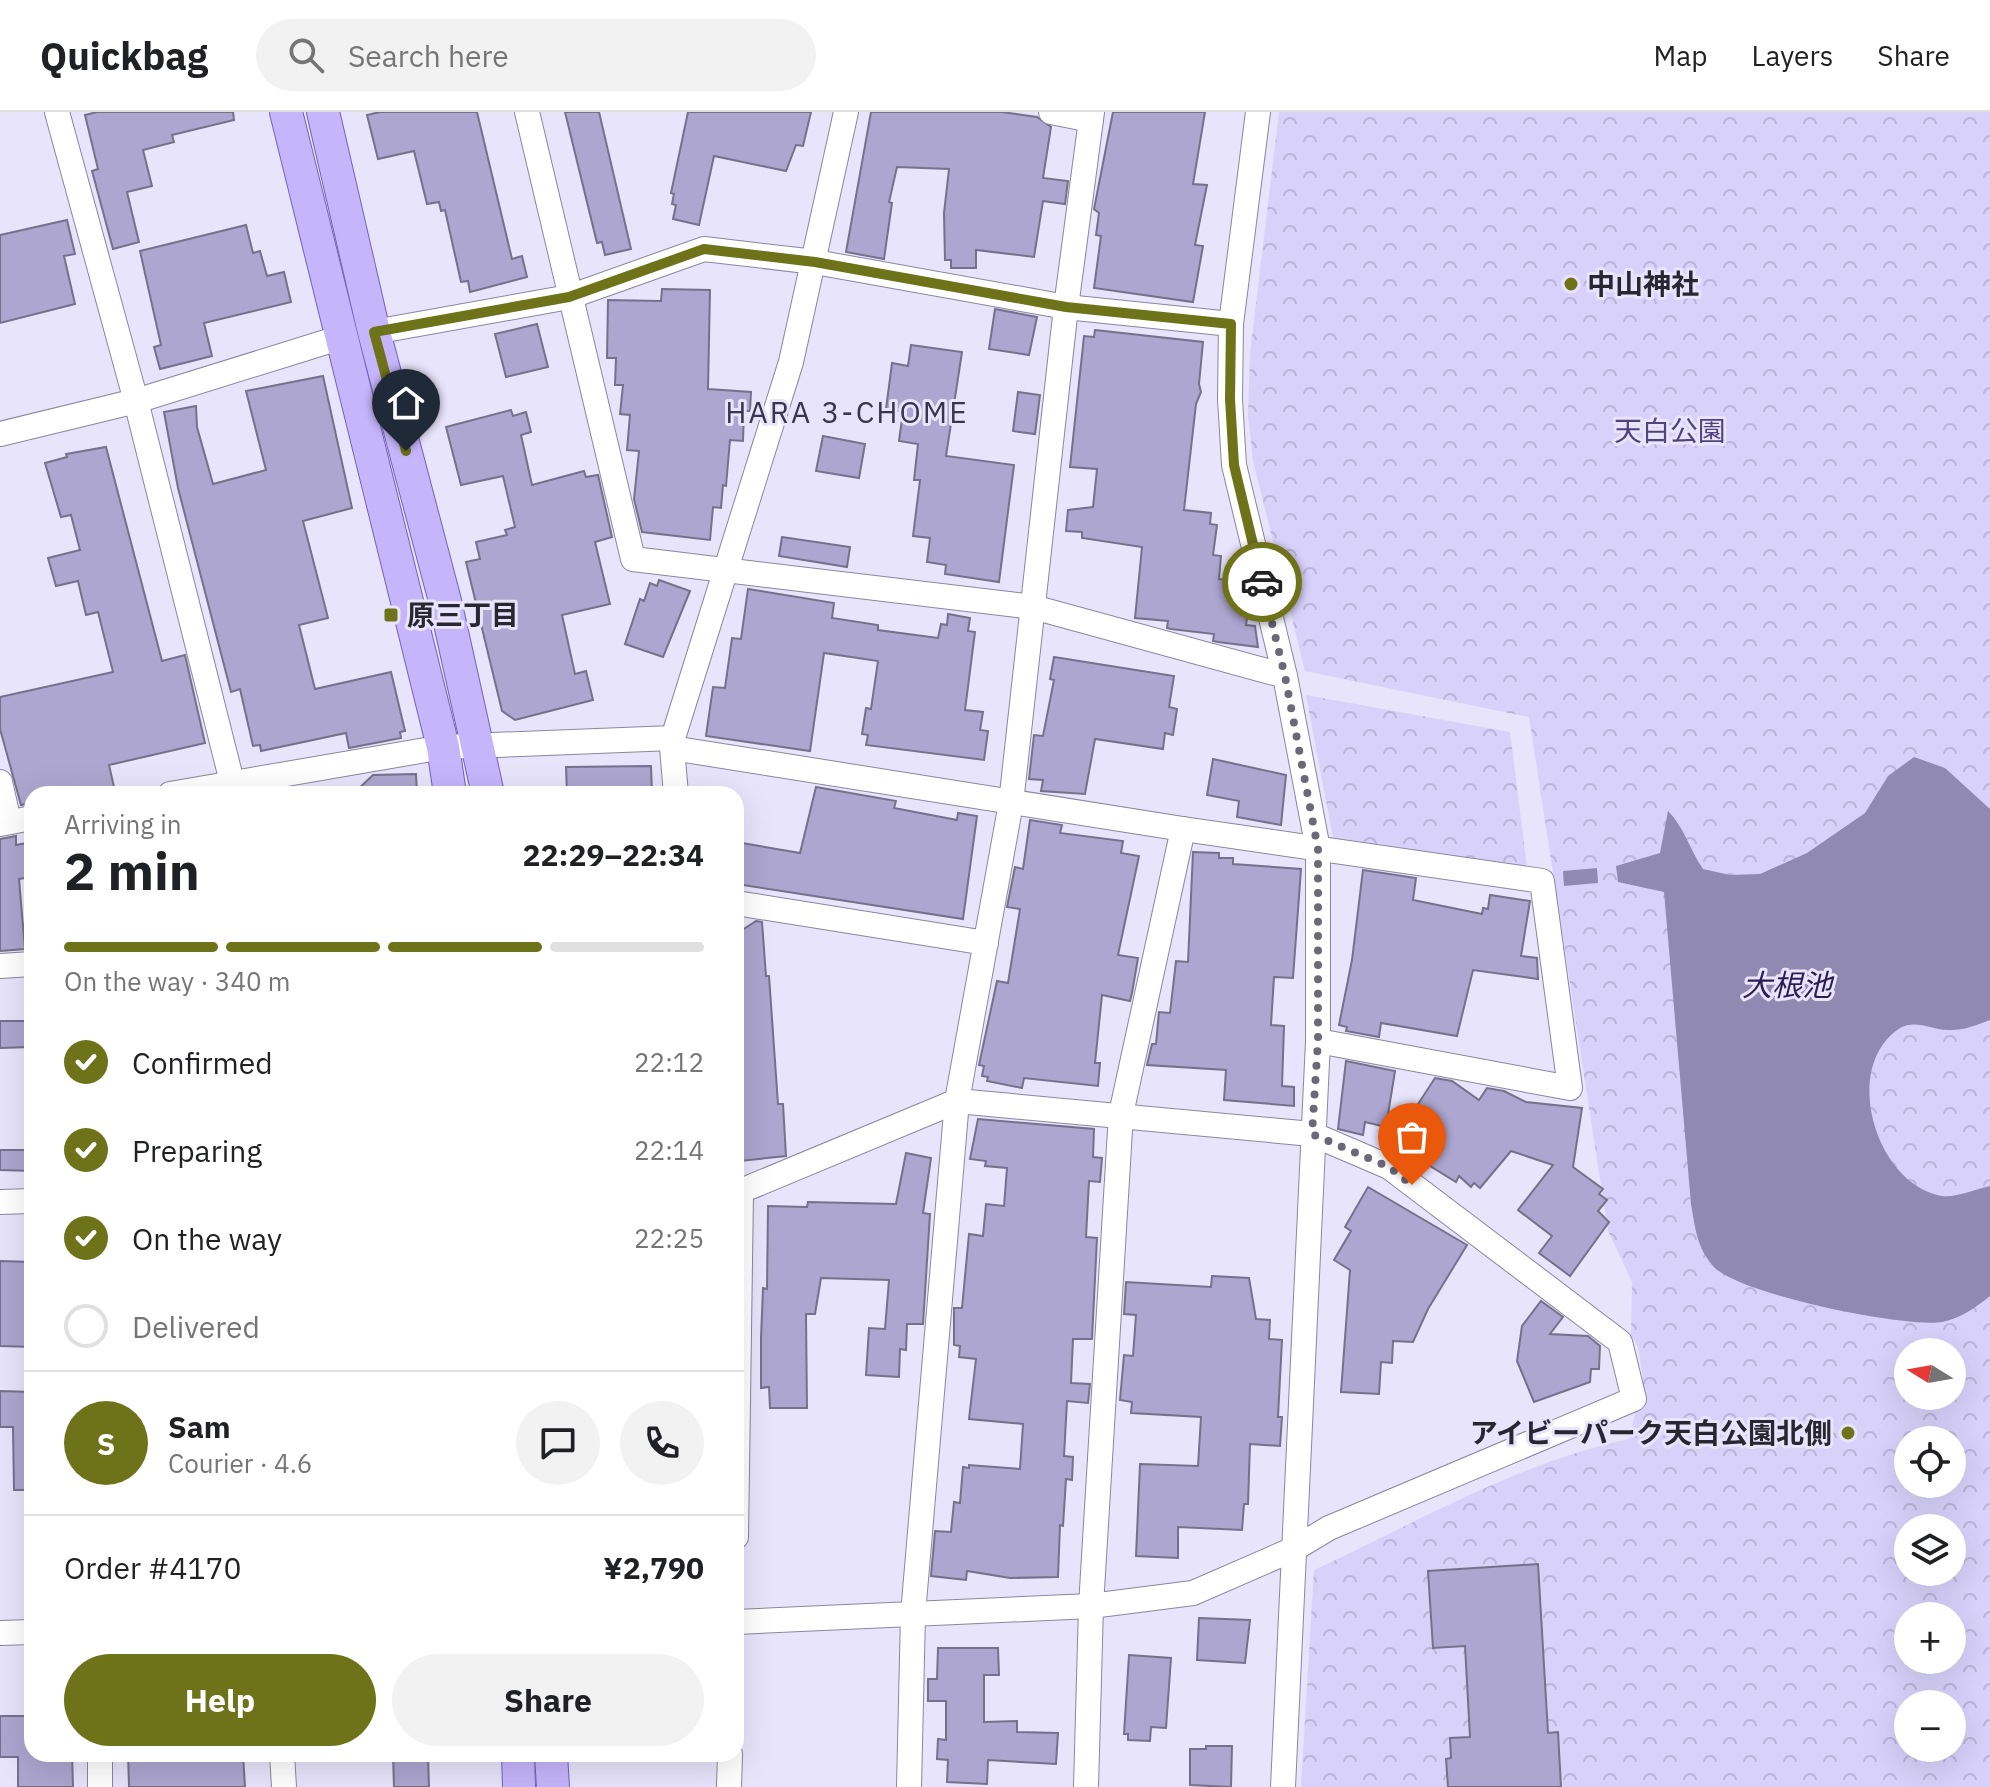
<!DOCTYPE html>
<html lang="en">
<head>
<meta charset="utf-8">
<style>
  body { margin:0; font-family:"IBM Plex Sans","Noto Sans JP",sans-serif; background:#f2f2f2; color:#202124; height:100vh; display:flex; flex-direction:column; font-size:30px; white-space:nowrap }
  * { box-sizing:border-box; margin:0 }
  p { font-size:26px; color:#757577 }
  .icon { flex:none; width:44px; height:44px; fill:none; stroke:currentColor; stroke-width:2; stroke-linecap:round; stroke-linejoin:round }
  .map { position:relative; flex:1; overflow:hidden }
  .sheet { position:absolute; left:24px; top:674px; width:720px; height:976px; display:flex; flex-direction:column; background:#fff; border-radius:24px; box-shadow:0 8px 32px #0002 }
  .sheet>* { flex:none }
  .needle { width:52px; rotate:281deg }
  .buttons { position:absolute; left:1894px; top:1226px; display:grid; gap:16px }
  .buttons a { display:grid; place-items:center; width:72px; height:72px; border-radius:50%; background:#fff; box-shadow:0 8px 32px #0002; font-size:40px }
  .pin { position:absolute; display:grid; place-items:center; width:68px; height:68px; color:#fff; margin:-82px -34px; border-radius:50% 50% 50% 0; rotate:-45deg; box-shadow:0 0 8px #0007 }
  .pin .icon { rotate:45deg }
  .courier { position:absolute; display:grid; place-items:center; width:80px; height:80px; margin:-40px; border:6px solid #6e7319; border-radius:50%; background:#fff; color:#222; box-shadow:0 2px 10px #0007 }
  .head em { font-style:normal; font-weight:700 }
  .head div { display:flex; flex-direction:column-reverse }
  .head { display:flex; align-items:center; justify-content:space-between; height:136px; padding:0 40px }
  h1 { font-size:52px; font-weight:700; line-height:60px }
  .bar { display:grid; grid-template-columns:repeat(4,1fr); gap:12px 8px; align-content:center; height:96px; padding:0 40px }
  .bar i { height:10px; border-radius:6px; background:#e0e0e0 }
  .bar .on { background:#6e7319 }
  .bar p { grid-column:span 4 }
  .line { display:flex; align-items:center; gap:20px; padding:0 40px; border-top:2px solid #e0e0e0 }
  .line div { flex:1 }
  .round { display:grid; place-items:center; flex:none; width:84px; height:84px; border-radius:42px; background:#f2f2f2 }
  ol { padding:0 40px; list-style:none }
  li { display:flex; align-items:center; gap:24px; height:88px }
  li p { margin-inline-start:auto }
  li .icon { padding:8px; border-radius:50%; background:#6e7319; color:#fff; stroke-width:4 }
  li:last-child { color:#757577 }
  li i { width:44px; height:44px; border:4px solid #e0e0e0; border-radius:50% }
  .action { display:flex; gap:16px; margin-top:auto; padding:16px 40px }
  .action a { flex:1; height:92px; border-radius:48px; background:#6e7319; color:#fff; font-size:32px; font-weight:700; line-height:92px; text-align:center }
  .action a+a { background:#f2f2f2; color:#202124 }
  header { display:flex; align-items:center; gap:48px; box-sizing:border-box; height:112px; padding:0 40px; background:#fff; border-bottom:2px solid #e0e0e0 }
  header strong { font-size:38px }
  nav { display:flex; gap:44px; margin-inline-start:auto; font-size:28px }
  .search { width:560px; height:72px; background:#f2f2f2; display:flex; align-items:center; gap:20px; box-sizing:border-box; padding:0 28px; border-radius:44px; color:#757577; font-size:30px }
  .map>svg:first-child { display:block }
  .park { fill:url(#park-crowns); fill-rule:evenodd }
  .water { fill:#9089b2 }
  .building { fill:#ada6d0; stroke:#75718b; stroke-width:2 }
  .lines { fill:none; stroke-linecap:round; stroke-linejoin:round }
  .minor-casing { stroke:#8a86a0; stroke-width:26 }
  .major-casing { stroke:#7562b3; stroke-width:34 }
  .minor { stroke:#fff; stroke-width:24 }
  .major { stroke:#c5b5fb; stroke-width:32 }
  .done { stroke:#6b6878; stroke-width:8; stroke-dasharray:0 14.4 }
  .route { stroke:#6e7319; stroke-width:10 }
  .poi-dot { fill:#6e7319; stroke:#e8e4fb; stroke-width:3 }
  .labels { text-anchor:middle; stroke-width:6; stroke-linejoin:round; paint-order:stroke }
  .poi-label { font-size:28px; font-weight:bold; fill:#282631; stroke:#e8e4fb; text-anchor:start }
  .park-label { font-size:28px; fill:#50447b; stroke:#e8e4fb }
  .neighbourhood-label { font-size:30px; letter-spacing:2px; fill:#39354b; stroke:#e8e4fb }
  .water-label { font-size:30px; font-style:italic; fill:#2b1d51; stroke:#e8e4fb }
</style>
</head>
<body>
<header>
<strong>Quickbag</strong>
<div class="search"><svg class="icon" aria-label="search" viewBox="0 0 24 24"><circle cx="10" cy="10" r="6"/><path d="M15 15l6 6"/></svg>Search here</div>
<nav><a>Map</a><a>Layers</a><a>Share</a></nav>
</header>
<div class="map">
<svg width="1990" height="1675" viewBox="0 0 1990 1675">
  <defs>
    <pattern id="park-crowns" width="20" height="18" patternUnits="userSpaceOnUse" patternTransform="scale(2)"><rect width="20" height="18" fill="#d8d2fb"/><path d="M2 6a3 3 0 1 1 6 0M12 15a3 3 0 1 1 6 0" fill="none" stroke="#b9b4d8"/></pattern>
  </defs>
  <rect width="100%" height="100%" fill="#e8e4fb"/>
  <!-- park -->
  <g class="park">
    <path d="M1279,0H1990V1675H1301L1314,1458C1416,1411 1519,1350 1629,1327L1643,1267L1638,1235L1631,1223L1632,1170L1608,1119L1529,605L1305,559L1253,349L1248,303L1250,241ZM1908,1240H1952V1284H1908ZM1908,1328H1952V1372H1908ZM1908,1416H1952V1460H1908ZM1908,1504H1952V1548H1908ZM1908,1592H1952V1636H1908Z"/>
    <path d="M1306,583L1510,620L1527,755L1334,731Z"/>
  </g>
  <!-- water -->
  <g class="water">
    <path d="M1914,645L1945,656L1990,697V908C1977,913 1962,919 1948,918C1933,918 1915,907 1900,916C1840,955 1876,1073 1942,1084C1955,1086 1976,1077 1990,1074V1184C1975,1196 1961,1206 1942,1210C1905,1216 1737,1182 1713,1154C1697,1136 1695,1115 1691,1092L1664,780L1618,770L1616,754L1660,741L1668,699C1684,715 1690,738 1703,757L1730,763L1760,762L1807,741L1865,701L1888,664Z"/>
    <path d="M1597,756L1598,771L1564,774L1563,759Z"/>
  </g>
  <!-- building -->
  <g class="building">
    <path d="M97,0H233L234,8L172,23L174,30L143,38L152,74L127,80L139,130L113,137L92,59L98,57L85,3Z"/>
    <path d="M380,0H477L512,147L522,144L527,165L470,180L468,169L461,170L445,98L441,99L439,90L427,92L414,39L378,47L367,3Z"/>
    <path d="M565,0H599L631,137L605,143L602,130L597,131Z"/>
    <path d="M688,0H811L803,34L796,33L786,59L714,44L699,113L673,107L676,93L672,92L674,82L671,81Z"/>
    <path d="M871,0H1002L1037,5L1051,15L1043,66L1068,69L1065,92L1043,89L1034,145L976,138V156H951V148H945L944,101L949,57L897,55L889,90L892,91L884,147L846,140Z"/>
    <path d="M1113,0H1205L1193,72L1207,73L1195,133L1203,134L1193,190L1094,176L1101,124L1096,123L1099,101L1094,97Z"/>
    <path d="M67,108L75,142L64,144L75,192L0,211V123Z"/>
    <path d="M246,113L253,141L260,139L267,164L284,160L291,190L204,211L212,244L160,257L154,235L161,233L140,139Z"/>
    <path d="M662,177L710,178L708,277L751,280L750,299H744L743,329L730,328L726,374L723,373L721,396L713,395L710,428L642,420L634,387L639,339L627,338L630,303L620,302L623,273H615L616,246H607L608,188L661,189Z"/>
    <path d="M995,197L1037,205L1029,243L989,237Z"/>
    <path d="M537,212L548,255L506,265L495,222Z"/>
    <path d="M1095,218L1203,230L1199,272L1201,280L1196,292L1184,398L1211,401L1210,412L1217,413L1213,443L1221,444L1219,467L1238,469L1237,483L1242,484L1240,498L1248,499L1246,513L1255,514L1258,535L1218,530L1213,529L1214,522L1171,517L1167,516L1168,509L1135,506L1142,435L1082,426V420L1066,419L1068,398L1093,395L1097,357L1070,355L1084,224L1094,225Z"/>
    <path d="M911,233L962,240L946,344L1014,353L999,470L945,462L946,453L927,450L930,426L913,424L920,368H914L918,332L899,329L903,300L886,297L892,251L908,254Z"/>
    <path d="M323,264L352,396L303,409L328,506L299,513L315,577L391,560L405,619L400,620L401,626L349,636L346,621L261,639L260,633L253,634L240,577L231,580L178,376L164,300L196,294L197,315L213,372L266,358L246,279Z"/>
    <path d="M1018,280L1040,283L1035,322L1013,319Z"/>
    <path d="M511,298L513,304L526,300L531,320L521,323L532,373L584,359L586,365L598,363L612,425L595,430L610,492L562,503L575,562L586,559L593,588L515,608L502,599L466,450L480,447L476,430L507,423L505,418L515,415L503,364L461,373L446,315Z"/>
    <path d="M823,324L865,332L859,366L816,359Z"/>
    <path d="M106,335L162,549L185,543L205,631L109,653L114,675L82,682H32V691L21,693L0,617V585L113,560L98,500L86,503L78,469L56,474L48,446L80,438L71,403L61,405L45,351L67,345L66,342Z"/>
    <path d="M782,425L850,435L847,455L779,444Z"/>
    <path d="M659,468L690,479L663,545L625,532L640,487L644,489L650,471L657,474Z"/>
    <path d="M748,477L834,491L832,506L878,513V518L938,526L941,512L947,513L948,502L970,506L968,519L975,520L965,598L983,600L980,618L988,619L984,648L866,633L868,623L862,622L866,596L871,597L878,549L824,541L810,639L706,624L713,575L725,576L732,526L741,527Z"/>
    <path d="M1054,545L1174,564L1169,595L1177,597L1173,623L1165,621L1163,637L1095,627L1085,682L1041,679L1043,668L1029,667L1034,623L1043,624L1054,568L1050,567Z"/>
    <path d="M1213,647L1286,663L1281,713L1237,705L1239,689L1207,683Z"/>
    <path d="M651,654L652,682H567L566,655Z"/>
    <path d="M416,662L417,682H353L373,663Z"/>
    <path d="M816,675L896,689L894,696L957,708L958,701L977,704L963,807L736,772V730L800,741Z"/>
    <path d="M1030,708L1062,713L1060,721L1123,729L1121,741L1139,744L1118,843L1138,846L1132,881L1130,889L1102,883L1095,951H1100L1098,974L1024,966L1022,976L987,969L988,965L982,964L984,954L979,953L997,869L1008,871L1020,797L1007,795L1015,755L1023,757Z"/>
    <path d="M16,724V733L32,730V760L30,765L19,767L25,837L0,839V727Z"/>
    <path d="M1193,740L1219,741V746H1233V752L1301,757L1293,866L1274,865L1271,913L1284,914L1282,974L1294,975V994L1224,988L1226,958L1147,953L1152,932H1156L1159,900L1170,901L1176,849L1188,850Z"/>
    <path d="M1363,758L1416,766L1413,788L1482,802L1483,796L1488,797L1490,783L1530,789L1521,844L1537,846L1538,867L1473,858L1457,924L1381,911L1379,925L1346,919L1347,915L1339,913L1352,848Z"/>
    <path d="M756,809L762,810L766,864H769L778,992H783L786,1044L740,1049L736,1013V822Z"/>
    <path d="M0,909H31V935L0,936Z"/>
    <path d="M1346,949L1395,959L1386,1015L1365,1010L1363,1023L1338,1017Z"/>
    <path d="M1435,966L1452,969L1479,988L1487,976L1504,979L1526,990L1582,996L1573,1055L1603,1077L1599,1082L1607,1088L1598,1099L1609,1110L1570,1164L1539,1141L1552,1124L1518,1098L1553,1053L1511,1039L1480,1076L1474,1071L1471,1075L1459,1064L1456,1070L1406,1039L1418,1022L1401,1018Z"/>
    <path d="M978,1007L1094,1017L1093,1045L1102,1046L1100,1070L1089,1069L1086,1125L1097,1126L1092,1227H1073L1071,1271L1090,1272L1088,1291L1067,1289L1064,1344L1073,1345L1072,1368L1066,1367L1063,1414L1060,1413L1058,1465L1010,1466L967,1459L966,1468L931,1464L935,1419L951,1420L954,1390L960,1391L963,1355L969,1356V1353L1020,1357L1023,1312L969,1307L976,1247L959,1245L960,1234L954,1233V1196H962L969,1122L983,1124L986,1092L1004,1094L1007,1056L985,1054L986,1049L970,1047Z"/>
    <path d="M0,1038H32V1059L0,1058Z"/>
    <path d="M906,1041L931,1046L923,1101L930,1102L923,1212H907L906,1238L900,1237L899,1265L866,1263L869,1216L885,1217L889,1168L821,1166L815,1202H806L807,1296H770L769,1275L761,1276V1226L763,1176L767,1177L768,1094L807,1095L808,1090L896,1092Z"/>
    <path d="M1368,1075L1467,1133L1428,1197L1413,1230L1393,1229L1392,1251L1381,1250L1379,1282L1341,1280L1350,1158L1334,1148L1351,1119L1345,1115Z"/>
    <path d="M0,1149L32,1150V1235L0,1234Z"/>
    <path d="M1212,1164L1249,1166L1256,1207L1270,1208L1269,1227L1282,1228L1278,1305H1282L1280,1334L1250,1332L1248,1392H1244L1242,1418L1178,1415V1446L1136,1444L1140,1352L1198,1354L1201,1305L1131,1301L1132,1290L1120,1288L1124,1243L1133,1244L1136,1203L1124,1202L1126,1170L1211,1175Z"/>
    <path d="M1541,1189L1563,1205L1550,1222L1588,1224L1600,1234L1599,1257H1591L1590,1270L1534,1290L1517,1249L1522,1214Z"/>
    <path d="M0,1279L32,1280V1378H14L13,1315H0Z"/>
    <path d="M1538,1452L1548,1621L1558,1620L1561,1675H1448L1446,1647L1451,1646L1450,1626L1470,1625L1465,1534L1433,1536L1428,1459Z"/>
    <path d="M1199,1506L1250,1508L1245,1551L1197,1548Z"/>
    <path d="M938,1536H998L999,1563H984V1610L1017,1609V1620L1058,1621L1056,1652L988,1648L987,1672L947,1670L948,1648L937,1647L938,1627L946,1628V1589H928V1567H937Z"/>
    <path d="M1129,1543L1171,1546L1166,1616L1151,1615L1150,1629L1128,1628V1622H1124Z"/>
    <path d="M0,1604H32V1642H72L73,1675H18V1645H0Z"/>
    <path d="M1206,1634H1232L1231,1675L1190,1673V1637H1206Z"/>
    <path d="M128,1642H243L245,1675H129Z"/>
    <path d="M393,1642H428L429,1675H394Z"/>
  </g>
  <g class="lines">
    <!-- minor casing -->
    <g class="minor-casing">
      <g id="minor">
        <path d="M57,0L136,289L235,682"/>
        <path d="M527,0L633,447L1033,495L1285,564"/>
        <path d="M1051,0L1091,8"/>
        <path d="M1258,0L1231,212L1230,287L1234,353L1285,564L1318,737V929L1283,1675"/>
        <path d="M374,220L569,185L704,137L815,150L1066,195L1231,212"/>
        <path d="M0,322L136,289L342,225"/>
        <path d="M0,670L9,710"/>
        <path d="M170,682L443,635L673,626L791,250L846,0"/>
        <path d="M676,682L672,636L1183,717L1542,769L1570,976L1318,929"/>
        <path d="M0,712L32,706"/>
        <path d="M736,791L986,831"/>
        <path d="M0,854L32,852"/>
        <path d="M736,1081L957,989L1312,1022L1389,1055L1620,1230L1634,1287L1329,1416L1294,1437L1193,1481L1091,1494L736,1510"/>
        <path d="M0,1090L32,1089"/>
        <path d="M736,1425L741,1081"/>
        <path d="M0,1521L32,1520"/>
        <path d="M100,1642V1675"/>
        <path d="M282,1642L284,1675"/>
        <path d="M729,1675L730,1642"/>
        <path d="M909,1675L913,1502L957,989L1011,691L1066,195L1092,0"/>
        <path d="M1086,1675L1091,1494L1121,1002L1183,717"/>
      </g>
    </g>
    <!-- major casing -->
    <g class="major-casing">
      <g id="major">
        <path d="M286,0L443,635L450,682"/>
        <path d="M323,0L374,220L445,489L488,682"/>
        <path d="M518,1642L519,1675"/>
        <path d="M551,1642L553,1675"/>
      </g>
    </g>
    <!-- minor -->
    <use href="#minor" class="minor"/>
    <!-- major -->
    <use href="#major" class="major"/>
  </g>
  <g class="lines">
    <!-- done -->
    <path class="done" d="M1262,470L1285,564L1318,737V929L1312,1022L1389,1055L1412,1073"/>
    <!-- route -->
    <path class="route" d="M406,339L374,220L569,185L704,137L815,150L1066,195L1231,212L1230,287L1234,353L1262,470"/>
  </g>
  <!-- markers -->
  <g class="poi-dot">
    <circle cx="1571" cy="172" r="8"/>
    <rect x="383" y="495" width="16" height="16" rx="4"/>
    <circle cx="1848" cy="1321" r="8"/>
  </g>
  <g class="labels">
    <!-- poi labels -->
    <g class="poi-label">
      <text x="1587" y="182">中山神社</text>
      <text x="407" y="513">原三丁目</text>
      <text x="1832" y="1331" text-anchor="end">アイビーパーク天白公園北側</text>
    </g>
    <!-- park labels -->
    <g class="park-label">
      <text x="1670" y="329">天白公園</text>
    </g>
    <!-- neighbourhood labels -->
    <g class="neighbourhood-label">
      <text x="847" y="311">HARA 3-CHOME</text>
    </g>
    <!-- water labels -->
    <g class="water-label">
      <text x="1787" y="884">大根池</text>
    </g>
  </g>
</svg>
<div class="buttons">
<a><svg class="needle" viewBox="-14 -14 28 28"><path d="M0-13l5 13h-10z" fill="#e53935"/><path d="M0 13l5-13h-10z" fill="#757577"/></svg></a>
<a><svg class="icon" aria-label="locate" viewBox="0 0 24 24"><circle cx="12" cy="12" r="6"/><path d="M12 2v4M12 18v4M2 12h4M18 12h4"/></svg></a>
<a><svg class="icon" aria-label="layers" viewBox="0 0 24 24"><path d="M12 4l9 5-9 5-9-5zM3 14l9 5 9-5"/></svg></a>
<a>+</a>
<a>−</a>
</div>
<div class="pin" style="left:1412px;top:1073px;background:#ea580c"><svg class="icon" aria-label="bag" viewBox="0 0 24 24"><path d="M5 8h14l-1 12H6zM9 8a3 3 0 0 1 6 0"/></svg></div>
<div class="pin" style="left:406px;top:339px;background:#1f2937"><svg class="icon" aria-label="home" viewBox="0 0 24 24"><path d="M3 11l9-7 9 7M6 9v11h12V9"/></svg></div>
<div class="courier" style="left:1262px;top:470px"><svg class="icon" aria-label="car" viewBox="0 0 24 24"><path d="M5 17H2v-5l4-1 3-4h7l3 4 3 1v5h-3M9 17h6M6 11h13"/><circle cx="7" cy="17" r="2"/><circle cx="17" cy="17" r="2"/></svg></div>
<section class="sheet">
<div class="head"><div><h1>2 min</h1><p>Arriving in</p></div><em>22:29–22:34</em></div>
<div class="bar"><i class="on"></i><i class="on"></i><i class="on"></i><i></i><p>On the way · 340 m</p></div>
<ol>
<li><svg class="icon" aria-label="check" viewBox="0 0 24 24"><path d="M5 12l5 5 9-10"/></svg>Confirmed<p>22:12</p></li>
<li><svg class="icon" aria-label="check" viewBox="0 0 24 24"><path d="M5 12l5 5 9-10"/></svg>Preparing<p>22:14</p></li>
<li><svg class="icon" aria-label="check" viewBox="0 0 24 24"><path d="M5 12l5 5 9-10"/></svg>On the way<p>22:25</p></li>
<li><i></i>Delivered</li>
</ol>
<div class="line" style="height:144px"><b class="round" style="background:#6e7319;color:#fff">S</b><div><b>Sam</b><p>Courier · 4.6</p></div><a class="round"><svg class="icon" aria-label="chat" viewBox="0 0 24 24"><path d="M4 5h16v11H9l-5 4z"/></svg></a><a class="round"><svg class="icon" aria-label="phone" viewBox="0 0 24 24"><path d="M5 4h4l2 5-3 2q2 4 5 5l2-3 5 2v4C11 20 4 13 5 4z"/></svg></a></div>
<div class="line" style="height:104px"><div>Order #4170</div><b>¥2,790</b></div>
<div class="action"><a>Help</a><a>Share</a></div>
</section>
</div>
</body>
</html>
